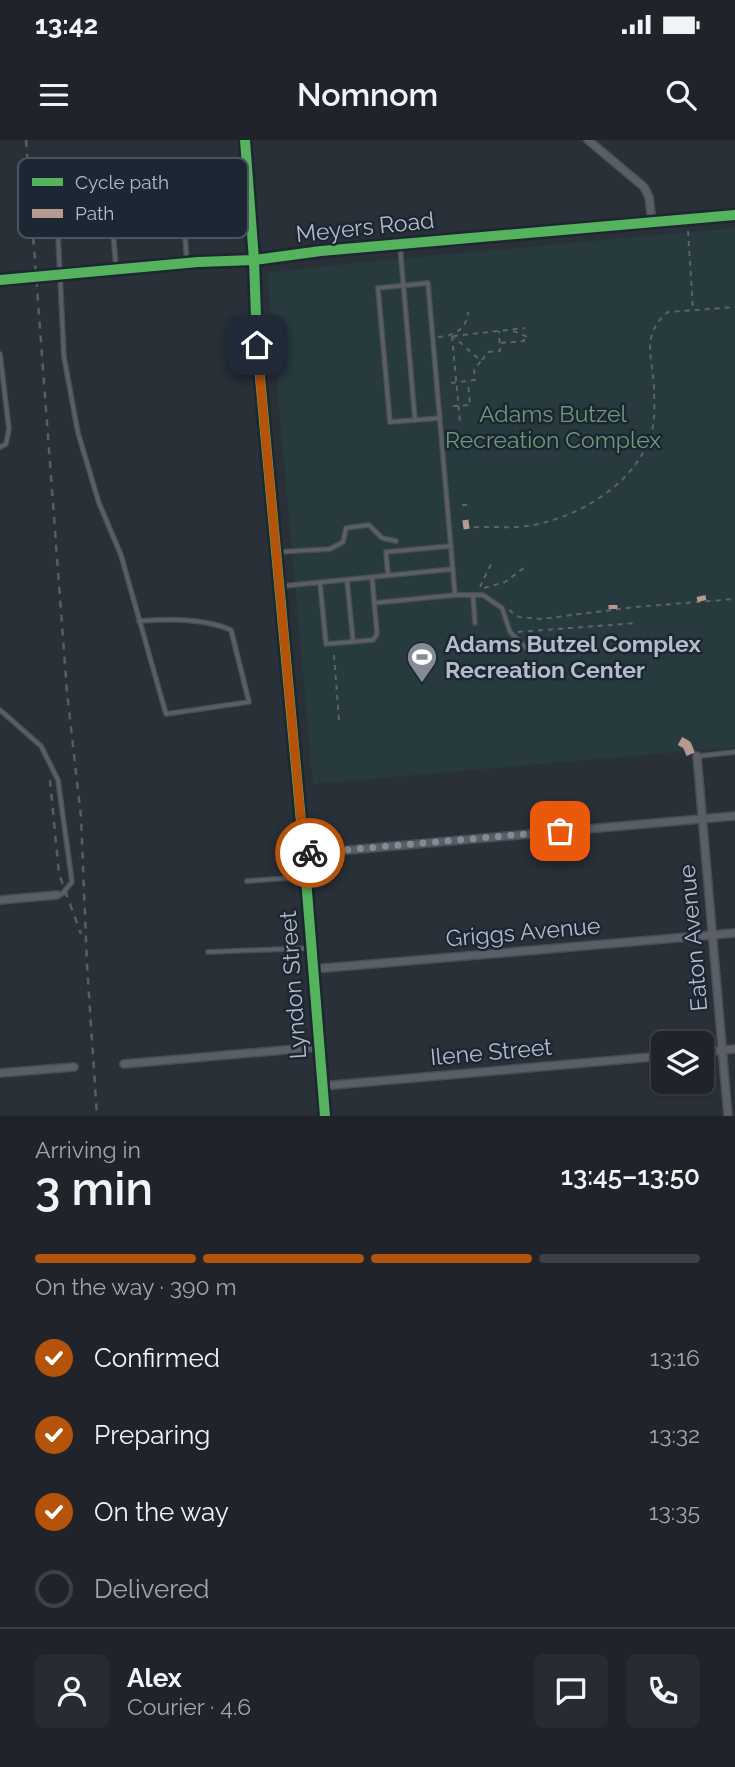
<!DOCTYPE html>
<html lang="en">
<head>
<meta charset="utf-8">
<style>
  body { margin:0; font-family:Raleway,sans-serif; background:#282c32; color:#f1f3f6; height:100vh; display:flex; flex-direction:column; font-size:26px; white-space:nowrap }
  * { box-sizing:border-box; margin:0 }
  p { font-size:23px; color:#a2a4a8 }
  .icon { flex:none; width:38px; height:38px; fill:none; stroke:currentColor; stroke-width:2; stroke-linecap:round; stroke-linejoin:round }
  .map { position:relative; height:976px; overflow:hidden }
  .details { display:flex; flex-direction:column; background:#20242a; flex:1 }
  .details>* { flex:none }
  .controls { position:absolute; left:651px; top:891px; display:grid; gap:14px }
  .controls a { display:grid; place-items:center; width:63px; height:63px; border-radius:10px; background:#20242a; box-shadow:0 2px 5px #0004,0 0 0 2px #3d4147; font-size:35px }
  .pin { position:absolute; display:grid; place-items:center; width:60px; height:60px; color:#fff; margin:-30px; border-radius:14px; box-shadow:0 4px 10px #0006 }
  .courier { position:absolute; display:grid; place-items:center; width:70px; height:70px; margin:-35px; border:5px solid #b45309; border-radius:50%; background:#fff; color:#222; box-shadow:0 2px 9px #0007 }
  .headline em { font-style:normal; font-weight:600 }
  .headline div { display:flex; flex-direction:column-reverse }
  .headline { display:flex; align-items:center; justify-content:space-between; height:119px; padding:0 35px }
  h1 { font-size:46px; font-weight:600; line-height:52px }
  .bar { display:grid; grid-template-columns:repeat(4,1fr); gap:10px 7px; align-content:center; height:84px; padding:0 35px }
  .bar i { height:9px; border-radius:5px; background:#3d4147 }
  .bar .current { background:#b45309 }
  .bar p { grid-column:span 4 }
  .line { display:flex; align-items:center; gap:18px; padding:0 35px; border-top:2px solid #3d4147 }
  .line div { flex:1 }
  .round { display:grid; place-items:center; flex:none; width:74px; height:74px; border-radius:10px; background:#282c32 }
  ol { padding:0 35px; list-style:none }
  li { display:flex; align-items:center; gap:21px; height:77px }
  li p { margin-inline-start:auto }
  li .icon { padding:7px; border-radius:50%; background:#b45309; color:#fff; stroke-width:4 }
  li:last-child { color:#a2a4a8 }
  li i { width:38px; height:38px; border:4px solid #3d4147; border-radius:50% }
  .status { display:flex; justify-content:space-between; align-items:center; height:49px; padding:0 35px; background:#20242a; direction:ltr }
  .status svg { height:19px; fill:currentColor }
  header { display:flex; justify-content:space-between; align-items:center; height:91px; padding:0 35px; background:#20242a; font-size:32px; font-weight:600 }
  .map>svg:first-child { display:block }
  .green { fill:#273a3e }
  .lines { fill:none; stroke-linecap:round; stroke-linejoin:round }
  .service-casing { stroke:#484c53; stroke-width:6 }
  .minor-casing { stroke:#484c53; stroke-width:10 }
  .tertiary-casing { stroke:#484c53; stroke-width:12 }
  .path { stroke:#5d636a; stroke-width:2; stroke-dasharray:5 5; stroke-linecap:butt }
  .service { stroke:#5a5e66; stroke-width:3.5 }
  .minor { stroke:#5a5e66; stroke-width:7 }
  .tertiary { stroke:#5a5e66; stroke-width:10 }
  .rail { stroke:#595d64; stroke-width:2.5; stroke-dasharray:7 7; stroke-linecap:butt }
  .quiet { stroke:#b69a8f; stroke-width:9; stroke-dasharray:18 9; stroke-linecap:butt }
  .cycleway-casing { stroke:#1d2633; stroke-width:15 }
  .cycleway { stroke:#56b35d; stroke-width:10 }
  .done { stroke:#848b96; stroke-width:7; stroke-dasharray:0 12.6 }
  .route { stroke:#b45309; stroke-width:9 }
  .labels { text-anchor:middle; stroke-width:5; stroke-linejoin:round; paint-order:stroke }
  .street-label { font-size:23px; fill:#b4bcc9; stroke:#1d2633 }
  .park-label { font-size:23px; fill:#6b9a76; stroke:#1d2633 }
  .poi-label { font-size:23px; font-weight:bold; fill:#b4bcc9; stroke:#1d2633; text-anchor:start }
  .key { fill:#1d2633; stroke:#4a5360; stroke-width:2 }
  .key-label { font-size:19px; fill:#b4bcc9 }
</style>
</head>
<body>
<div class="status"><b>13:42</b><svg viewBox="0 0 49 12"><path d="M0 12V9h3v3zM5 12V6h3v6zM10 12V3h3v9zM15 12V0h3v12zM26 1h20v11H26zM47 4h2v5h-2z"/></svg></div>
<header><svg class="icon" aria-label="menu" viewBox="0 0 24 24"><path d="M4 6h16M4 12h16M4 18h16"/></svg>Nomnom<svg class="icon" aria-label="search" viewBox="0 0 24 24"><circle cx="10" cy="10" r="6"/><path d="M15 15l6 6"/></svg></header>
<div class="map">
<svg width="735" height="976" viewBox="0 0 735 976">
  <rect width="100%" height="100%" fill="#2a3038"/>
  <!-- green -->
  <path class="green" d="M735,88V607L313,644L267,133L354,123Z"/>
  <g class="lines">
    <!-- service casing -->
    <g class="service-casing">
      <g id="service">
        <path d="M107,21L116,127"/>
        <path d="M182,61L187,121"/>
        <path d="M58,95L64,217L78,293L99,363L121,415L166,574L249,562L231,490C203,478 170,479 139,481"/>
        <path d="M400,106L415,280"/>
        <path d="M0,214L9,289L6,304L0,307"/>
        <path d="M440,278L390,282L378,148L428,143L455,455"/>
        <path d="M278,412L330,409L343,402L346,388L369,385L382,398L396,401"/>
        <path d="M388,435L386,412L451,406"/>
        <path d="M347,440L353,501"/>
        <path d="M320,443L326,504L373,500L377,494L372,437"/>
        <path d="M283,446L453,429"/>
        <path d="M473,455L475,483"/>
        <path d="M374,463L455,455H483L502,468L510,492L527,509"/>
        <path d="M0,570L41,606L58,640L72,742L62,754L57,755"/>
        <path d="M699,616L735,612"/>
        <path d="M247,741L304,737"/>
        <path d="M208,812L309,808"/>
      </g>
    </g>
    <!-- minor casing -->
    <g class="minor-casing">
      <g id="minor">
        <path d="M588,0L644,47L649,57L652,82"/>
        <path d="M697,616L728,976"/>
        <path d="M304,714L735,676"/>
        <path d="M0,760L57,755"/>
        <path d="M313,829L735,793"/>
        <path d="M702,912L735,909"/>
        <path d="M124,924L319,907"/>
        <path d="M0,933L74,927"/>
        <path d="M322,946L663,916"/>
      </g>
    </g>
    <!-- tertiary casing -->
    <g class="tertiary-casing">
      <g id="tertiary">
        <path d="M245,0L254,120L257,205L304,714L325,976"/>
        <path d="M0,140L198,122L254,120L321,111L735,75"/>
      </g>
    </g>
    <!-- path -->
    <g class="path">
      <path d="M688,91L693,169"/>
      <path d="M513,191L528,197"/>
      <path d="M452,196L460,282"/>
      <path d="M453,196L525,188"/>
      <path d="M438,197C454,196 467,189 468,172"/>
      <path d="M501,203L524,201V195"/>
      <path d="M482,220L488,212L500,211L499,191"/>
      <path d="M451,243L475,240L474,230L481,221L454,197"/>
      <path d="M453,266L470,265L468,242"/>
      <path d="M462,365H471"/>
      <path d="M464,388C488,385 514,390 538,384C584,374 637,341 651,294C656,279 654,261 654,246C652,216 641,194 668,172L735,167"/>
      <path d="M480,447L493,420"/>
      <path d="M484,448L505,442L525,427"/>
      <path d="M509,470L519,477L541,479L635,467L735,459"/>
      <path d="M518,492L636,483"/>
      <path d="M334,515L339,581"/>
    </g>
    <!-- service -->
    <use href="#service" class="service"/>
    <!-- minor -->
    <use href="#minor" class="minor"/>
    <!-- tertiary -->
    <use href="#tertiary" class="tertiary"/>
    <!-- rail -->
    <g class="rail">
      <path d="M26,0L67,552L81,677L87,825L97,976"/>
      <path d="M50,640L59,734L81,794"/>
    </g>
    <!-- quiet -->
    <g class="quiet">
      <path d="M463,385L469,384"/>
      <path d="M701,456L702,461"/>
      <path d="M613,465V469"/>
      <path d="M680,601L687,605L691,615L697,616"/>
    </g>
    <!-- cycleway casing -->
    <g class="cycleway-casing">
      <g id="cycleway">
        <path d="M245,0L254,120L257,205L304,714L325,976"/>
        <path d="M0,140L198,122L254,120L321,111L735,75"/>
      </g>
    </g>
    <!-- cycleway -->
    <use href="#cycleway" class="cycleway"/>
  </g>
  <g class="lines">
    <!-- done -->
    <path class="done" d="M310,713L560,691"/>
    <!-- route -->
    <path class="route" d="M257,205L304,713H310"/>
  </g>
  <!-- icons -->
  <defs>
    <g id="stadium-pin" transform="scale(1.575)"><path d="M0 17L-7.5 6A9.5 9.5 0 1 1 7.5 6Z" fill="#848b96" stroke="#1d2633"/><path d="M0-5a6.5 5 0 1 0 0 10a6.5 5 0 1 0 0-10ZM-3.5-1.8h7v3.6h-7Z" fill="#fff"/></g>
  </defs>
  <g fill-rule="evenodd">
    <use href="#stadium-pin" x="422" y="517"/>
  </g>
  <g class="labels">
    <!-- street labels -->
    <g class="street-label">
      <text transform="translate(365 87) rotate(-6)" y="8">Meyers Road</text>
      <text transform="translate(523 792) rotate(-5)" y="8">Griggs Avenue</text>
      <text transform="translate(693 798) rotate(-95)" y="8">Eaton Avenue</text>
      <text transform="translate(293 845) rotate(-94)" y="8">Lyndon Street</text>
      <text transform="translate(491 912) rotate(-5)" y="8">Ilene Street</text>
    </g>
    <!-- park labels -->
    <g class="park-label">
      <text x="553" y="282">Adams Butzel<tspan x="553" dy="26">Recreation Complex</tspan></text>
    </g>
    <!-- poi labels -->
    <g class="poi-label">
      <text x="445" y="512">Adams Butzel Complex<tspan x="445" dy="26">Recreation Center</tspan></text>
    </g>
  </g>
  <!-- legend -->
  <rect x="18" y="18" width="230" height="80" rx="10" class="key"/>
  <rect x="32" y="38" width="31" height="8" fill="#56b35d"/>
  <rect x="32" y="69" width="31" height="9" fill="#b69a8f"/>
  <g class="key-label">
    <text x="75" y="49">Cycle path</text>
    <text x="75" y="80">Path</text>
  </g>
</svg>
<div class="controls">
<a><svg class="icon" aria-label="layers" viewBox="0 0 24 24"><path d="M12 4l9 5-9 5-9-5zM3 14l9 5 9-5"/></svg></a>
</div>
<div class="pin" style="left:560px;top:691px;background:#ea580c"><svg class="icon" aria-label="bag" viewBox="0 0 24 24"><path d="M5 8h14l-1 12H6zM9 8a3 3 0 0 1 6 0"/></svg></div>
<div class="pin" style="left:257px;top:205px;background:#1f2937"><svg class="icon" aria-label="home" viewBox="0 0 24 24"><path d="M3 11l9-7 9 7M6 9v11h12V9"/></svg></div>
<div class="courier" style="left:310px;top:713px"><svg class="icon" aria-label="bike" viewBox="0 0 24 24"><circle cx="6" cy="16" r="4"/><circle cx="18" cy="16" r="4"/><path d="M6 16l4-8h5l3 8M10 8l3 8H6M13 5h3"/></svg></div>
</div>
<section class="details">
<div class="headline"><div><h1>3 min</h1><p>Arriving in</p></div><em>13:45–13:50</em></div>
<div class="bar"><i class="current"></i><i class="current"></i><i class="current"></i><i></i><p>On the way · 390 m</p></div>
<ol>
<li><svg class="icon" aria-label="check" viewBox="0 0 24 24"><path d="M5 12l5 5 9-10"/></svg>Confirmed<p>13:16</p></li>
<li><svg class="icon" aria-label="check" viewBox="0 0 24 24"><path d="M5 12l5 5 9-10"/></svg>Preparing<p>13:32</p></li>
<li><svg class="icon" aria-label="check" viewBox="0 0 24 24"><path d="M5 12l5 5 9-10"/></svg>On the way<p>13:35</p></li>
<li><i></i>Delivered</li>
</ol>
<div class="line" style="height:126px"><a class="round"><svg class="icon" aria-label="person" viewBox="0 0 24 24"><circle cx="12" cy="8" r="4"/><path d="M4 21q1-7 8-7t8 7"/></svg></a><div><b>Alex</b><p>Courier · 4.6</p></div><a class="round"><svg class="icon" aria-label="chat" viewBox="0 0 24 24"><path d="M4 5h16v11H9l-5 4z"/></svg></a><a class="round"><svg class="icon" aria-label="phone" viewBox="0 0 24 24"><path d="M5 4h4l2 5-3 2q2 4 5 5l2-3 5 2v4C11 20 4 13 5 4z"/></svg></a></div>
</section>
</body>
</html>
